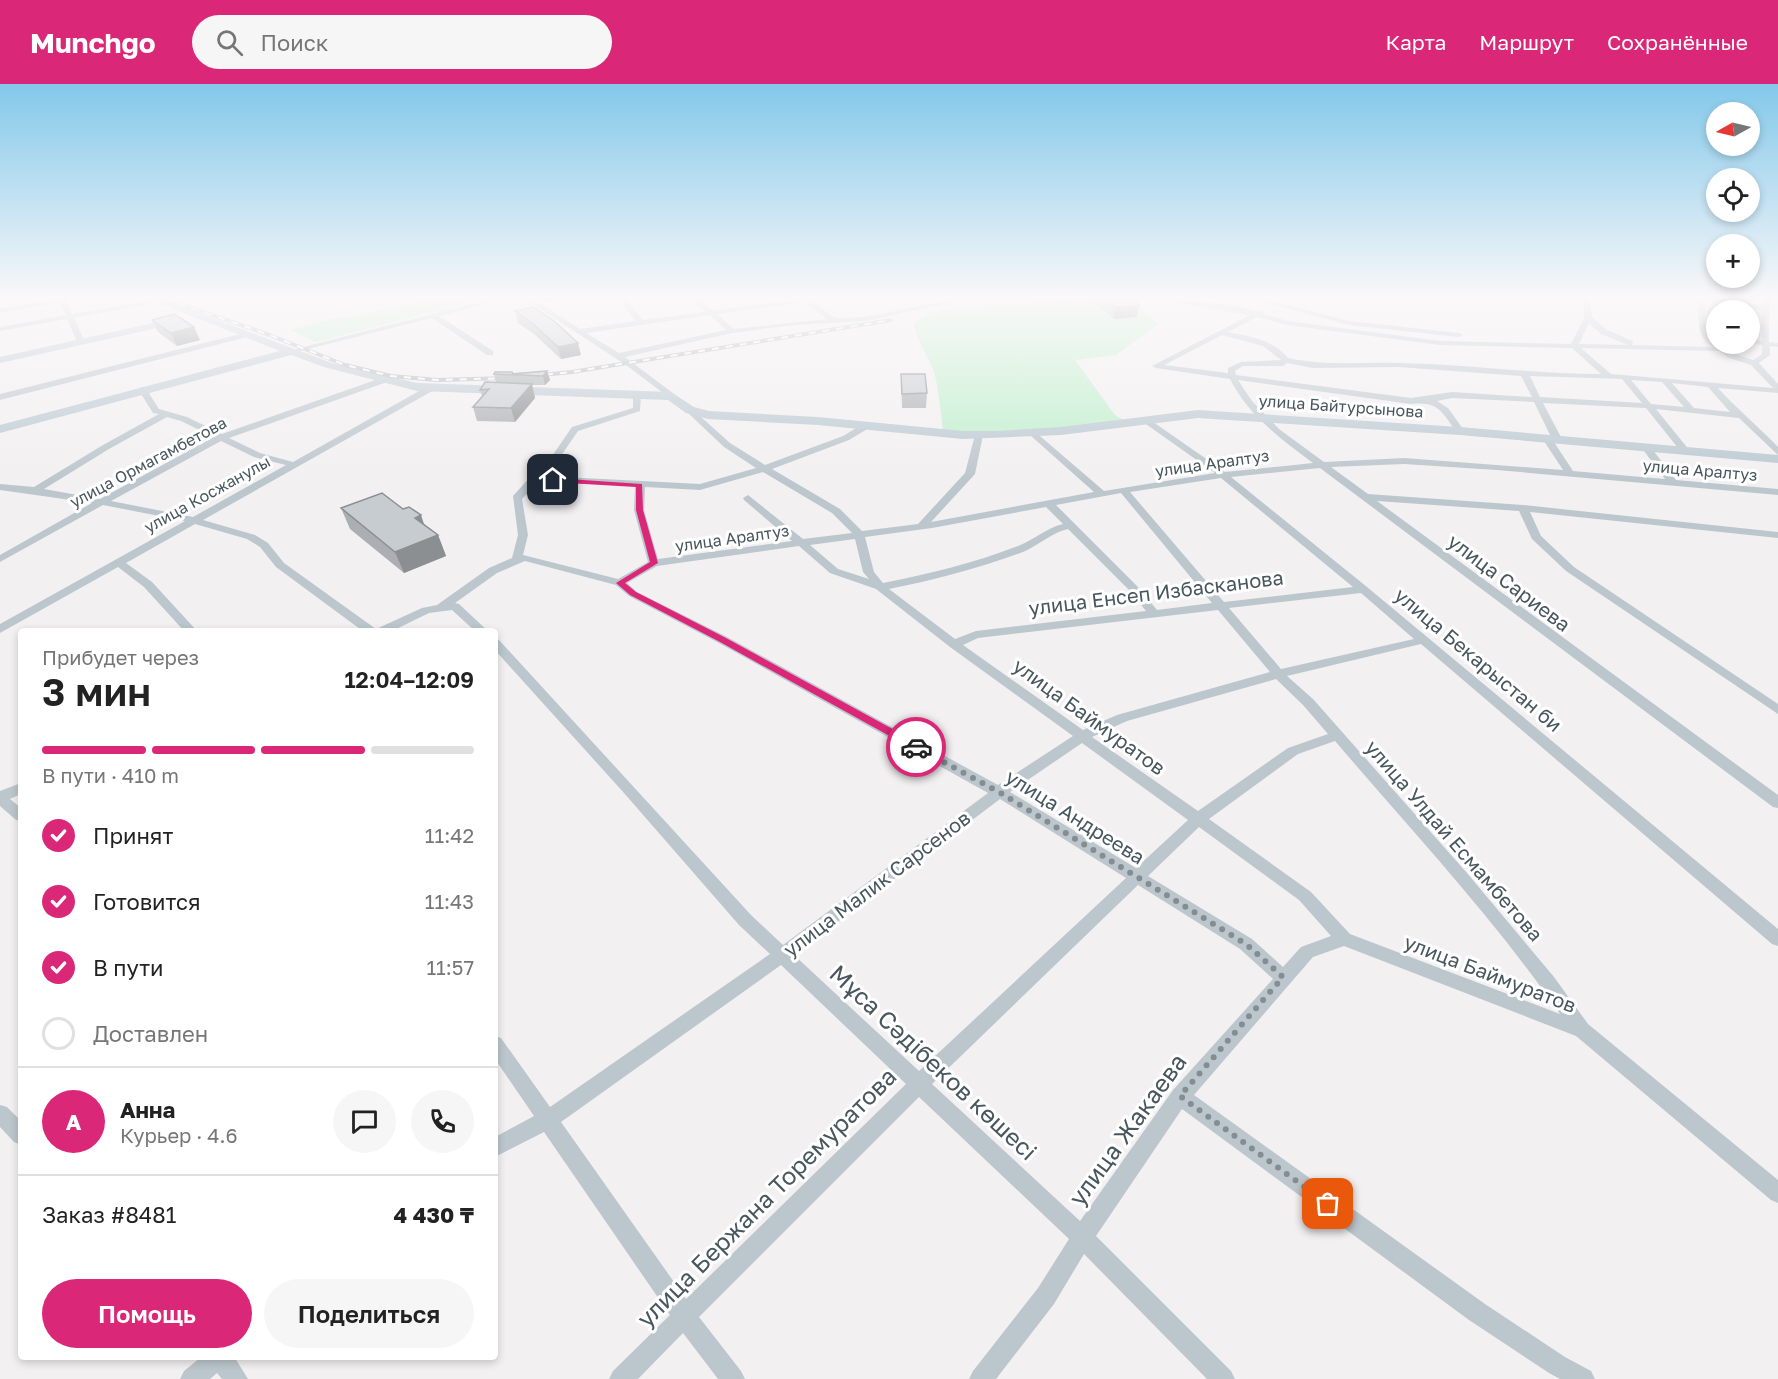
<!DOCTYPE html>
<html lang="ru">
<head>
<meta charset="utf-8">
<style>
  body { margin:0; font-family:"Golos Text",sans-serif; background:#f6f6f6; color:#222; height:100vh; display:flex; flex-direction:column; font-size:22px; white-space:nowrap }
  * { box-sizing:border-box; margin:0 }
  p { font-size:20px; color:#767676 }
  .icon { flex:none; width:33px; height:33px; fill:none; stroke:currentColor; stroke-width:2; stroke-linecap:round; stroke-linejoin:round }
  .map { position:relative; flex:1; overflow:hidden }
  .side { position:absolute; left:18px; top:544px; width:480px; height:732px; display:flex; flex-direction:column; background:#fff; border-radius:6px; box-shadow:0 3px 9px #0003 }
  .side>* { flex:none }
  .needle { width:39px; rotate:262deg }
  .buttons { position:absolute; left:1706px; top:18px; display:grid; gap:12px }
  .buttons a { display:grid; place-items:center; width:54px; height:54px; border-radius:50%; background:#fff; box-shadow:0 3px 9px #0003; font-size:30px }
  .pin { position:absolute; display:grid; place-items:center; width:51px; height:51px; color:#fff; margin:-26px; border-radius:12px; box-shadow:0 3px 9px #0006 }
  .courier { position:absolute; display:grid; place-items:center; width:60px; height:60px; margin:-30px; border:4px solid #db2777; border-radius:50%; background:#fff; color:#222; box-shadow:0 2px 8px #0007 }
  .summary em { font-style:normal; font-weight:600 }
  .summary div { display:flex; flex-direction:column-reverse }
  .summary { display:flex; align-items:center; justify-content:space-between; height:102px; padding:0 24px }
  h1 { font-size:39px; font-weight:600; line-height:45px }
  .bar { display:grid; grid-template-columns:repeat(4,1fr); gap:9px 6px; align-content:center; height:72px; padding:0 24px }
  .bar i { height:8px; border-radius:4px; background:#e0e0e0 }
  .bar .active { background:#db2777 }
  .bar p { grid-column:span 4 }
  .line { display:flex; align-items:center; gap:15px; padding:0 24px; border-top:2px solid #e0e0e0 }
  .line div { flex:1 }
  .round { display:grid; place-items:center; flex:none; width:63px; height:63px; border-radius:32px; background:#f6f6f6 }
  ol { padding:0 24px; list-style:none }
  li { display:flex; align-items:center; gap:18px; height:66px }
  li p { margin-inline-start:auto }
  li .icon { padding:6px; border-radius:50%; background:#db2777; color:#fff; stroke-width:4 }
  li:last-child { color:#767676 }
  li i { width:33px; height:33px; border:3px solid #e0e0e0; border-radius:50% }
  .button { display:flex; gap:12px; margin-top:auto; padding:12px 24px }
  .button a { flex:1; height:69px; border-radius:36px; background:#db2777; color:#fff; font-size:24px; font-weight:600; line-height:69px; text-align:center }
  .button a+a { background:#f6f6f6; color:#222 }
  header { display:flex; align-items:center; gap:36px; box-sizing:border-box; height:84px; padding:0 30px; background:#db2777; color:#fff }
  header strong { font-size:28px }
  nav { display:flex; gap:33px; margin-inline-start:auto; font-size:21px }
  .search { width:420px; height:54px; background:#f6f6f6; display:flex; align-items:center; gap:15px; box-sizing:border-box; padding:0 21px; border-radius:33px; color:#767676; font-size:22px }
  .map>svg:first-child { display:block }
  .green { fill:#bff0cc }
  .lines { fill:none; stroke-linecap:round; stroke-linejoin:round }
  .street { fill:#bcc7cd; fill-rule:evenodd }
  .secondary { fill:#bccad2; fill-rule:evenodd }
  .rail-casing { stroke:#b3b7bb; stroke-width:4 }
  .rail { stroke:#fff; stroke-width:2; stroke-dasharray:7; stroke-linecap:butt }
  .wall { fill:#abafb3 }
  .shaded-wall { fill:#8b8f92 }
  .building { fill:#c7ccd0; stroke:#8b8f92; stroke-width:1.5 }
  .route { fill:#db2777 }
  .done { stroke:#848d91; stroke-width:6; stroke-dasharray:0 10.8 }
  .labels { text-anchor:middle; stroke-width:6; stroke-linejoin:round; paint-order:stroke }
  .far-street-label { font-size:16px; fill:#48575e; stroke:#fff }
  .street-label { font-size:20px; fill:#48575e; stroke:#fff }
  .near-street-label { font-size:24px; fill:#48575e; stroke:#fff }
</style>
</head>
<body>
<header>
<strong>Munchgo</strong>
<div class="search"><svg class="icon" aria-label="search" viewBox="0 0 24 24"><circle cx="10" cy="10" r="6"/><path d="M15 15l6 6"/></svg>Поиск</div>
<nav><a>Карта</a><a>Маршрут</a><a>Сохранённые</a></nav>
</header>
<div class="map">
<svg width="1778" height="1295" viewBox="0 0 1778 1295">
  <rect width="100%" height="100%" fill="#f3f0f1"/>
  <!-- green -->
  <g class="green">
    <path d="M430,215H484L316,258L291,246L343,232L347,234Z"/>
    <path d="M1067,215H1130L1158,240L1116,271L1075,276L1115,331L1125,337L1016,348L943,347C941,329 939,309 935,291C930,273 916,258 914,239L927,231L942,226Z"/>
  </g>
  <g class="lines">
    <!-- street -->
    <g class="street">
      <path d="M55,215H65L72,230L160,215L163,217L74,234L85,258L81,260L77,258L67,235L0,247V243L66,231L60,218L0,229V225Z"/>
      <path d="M247,215H255V216L252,218Z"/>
      <path d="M491,215H502L439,232L493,267V271H487L432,234L292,269L288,267Z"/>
      <path d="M525,215H533L580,245L636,237L619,215H626L643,236L705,228L692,215H699L713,227L796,215H814L812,217L835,234L865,233L955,215H968L865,237L793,241L732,249L625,273L674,310L675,312L671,315L626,281ZM805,218L827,235L734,245L717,230ZM710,231L726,246L619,269L586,249Z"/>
      <path d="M1154,215C1182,215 1211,218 1238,223C1246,224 1253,229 1261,226L1265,228L1263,230L1288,237L1440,257L1571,260L1584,234L1583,215H1589L1592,233L1607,246L1633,257L1632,261L1713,263C1695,251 1698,234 1699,215H1705C1705,223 1704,232 1705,240C1707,261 1735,270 1753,276L1762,270V261L1749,259V255L1762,257V226L1707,215H1723L1762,221L1765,215H1771L1769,224V258L1778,259V263L1770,262V271L1759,279L1778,300V309L1718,304C1737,325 1758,342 1778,363V371L1739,334L1656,325L1690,367L1685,370L1682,369L1646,324L1543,319L1562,355L1557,358L1552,355L1534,318L1452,314L1437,317L1448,324L1463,345V349H1457C1442,328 1439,317 1411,320L1238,296L1252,317L1279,345L1324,378L1404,374L1563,386L1542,354L1547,351L1550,352L1573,387L1665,395L1641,363L1646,360L1649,361L1676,396L1778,405V411L1497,386L1404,380L1331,383L1368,410L1523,421L1778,448V454L1530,428L1541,452L1574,483L1778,620V630L1566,487L1532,455L1519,427L1377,417L1778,711V724L1773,723L1320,384L1231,393L1367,503L1778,845V862L1772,860L1421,560L1287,592L1313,615L1467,789L1554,893L1588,940L1778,1096V1119L1771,1116L1576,952L1344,862L1313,873L1194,1011L1485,1220L1565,1273L1591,1287L1595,1295H1560L1549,1289L1469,1236L1182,1025L1096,1152L1231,1287L1235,1295H1207L1084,1170L1054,1220L996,1295H969L973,1287L1038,1204L1069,1155L919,1013L699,1233L741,1287L745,1295H718L683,1249L638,1295H609L613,1287L670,1231L544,1048L495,1073V1053L534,1032L495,975V952L501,954L550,1023L770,870L739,841L624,709L495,566V555L499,556L751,831L783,861L988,709L719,559L629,512L616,501L525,477L497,489L455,519L459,520L489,548H476L452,526L429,529L390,548H364L276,483L260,463L247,455L195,440L126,479L152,498L198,548H185L144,503L118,483L0,549V540L185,437L103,421L0,478V471L92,419L0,406V400L34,403L103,361L159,330L153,329L138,305L142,303H145L159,325L187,333L222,350L381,294H387V298L229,354L260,369L293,378L428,302H434V306L203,436L255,451L268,459L284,479L376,545L422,524L437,521L489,484L512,474L518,451L513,412L531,392L550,375L572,343L633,324V311L637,308L641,311L640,327L578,347L556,379L544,392L700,400L756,384L724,363L687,328V324L690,323L730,359L765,381L843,352L863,340H869V344L849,356L772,385L840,425L862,447L918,440L965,389L975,351L979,348L983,351L975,390L931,438L1094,408L1030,351V347L1033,346L1104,407L1215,389L1143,338V334L1146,333L1225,388L1313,379C1281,355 1248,331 1230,295L1156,284L1152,282L1250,231ZM1257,233L1287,241L1440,261L1572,264L1601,290C1533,290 1466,280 1398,279C1360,278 1325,282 1288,274C1274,256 1249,252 1228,248ZM1589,239L1601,250L1628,261L1579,260ZM1222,251L1263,262L1281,276L1241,278L1228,284V289L1164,281ZM1581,264L1719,267L1729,274L1751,281L1773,304L1611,290ZM1287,279L1313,284L1398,283L1521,292L1532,313L1452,308L1411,314L1236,291L1235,287L1243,282H1283ZM1530,292L1622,295L1642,319L1540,313ZM1631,296L1662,298L1684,323L1651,320ZM1672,299L1708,303L1730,328L1694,324ZM167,333L181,337L214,353L100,415L44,405L109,365ZM221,357L254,373L286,381L193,433L111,417ZM763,388L832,429L852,449L803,455L748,411L743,414L744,416L792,457L658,475L644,426L645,403L700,406ZM1221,394L1353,503L1224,518L1130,408ZM539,397L635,402L634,426L648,478L618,495L523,471L528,451L522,415ZM1121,409L1212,519L1157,526L1137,502L1056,421ZM1046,423L1063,440C1046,444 1034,456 1018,462C974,479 929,490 883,499L874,488L865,453L932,444ZM1068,445L1129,506L1146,527L976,547L955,555L889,505C935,496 979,484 1023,468C1039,461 1051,449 1068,445ZM855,455L863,488L869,495L838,485L810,461ZM799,462L830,489L876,505L950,563L1073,652L998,701L727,553L637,508L627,499L657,482ZM1361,509L1414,555L1281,585L1229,524ZM1218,526L1270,588L1117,631L1083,646L963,561L978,554ZM1276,595L1303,621L1328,650L1288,664L1198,727L1092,653L1127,637ZM1335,657C1411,746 1493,833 1560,930L1350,850L1311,808L1209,735L1298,670ZM1082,659L1188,736L1136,784L1010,708ZM1000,715L1126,794L919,987L794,871ZM1199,743L1299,816L1331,852L1301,863L1283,883L1252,855L1148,792ZM1138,801L1240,865L1273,895L1173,1006L1080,1137L932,1000ZM781,881L906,1000L686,1215L561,1038Z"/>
      <path d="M1253,215H1264L1349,237L1459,249L1463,251L1459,253L1349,241Z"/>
      <path d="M248,248L252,250L251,252L0,316V310Z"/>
      <path d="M21,699V710L10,715L21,724V737L16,736L0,722V707Z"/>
      <path d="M0,1021L7,1023L21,1037V1061L14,1058L0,1043Z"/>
      <path d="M200,1274H235L248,1295H222L217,1289L210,1295H180L184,1287Z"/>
    </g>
    <!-- secondary -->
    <g class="secondary">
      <path d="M148,215H162L332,279L417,299L671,308L694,323L709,327L818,333L963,347H998L1061,343L1198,326L1460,343L1778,371V379L1460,351L1198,334L1061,351L963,355L818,341L708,335L686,329L668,316L417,307L324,283L291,271L0,349V341L280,267Z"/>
      <path d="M180,233L184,234V238L0,279V273Z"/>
    </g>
    <!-- rail casing -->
    <g class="rail-casing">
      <g id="rail">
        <path d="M165,215L267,250L345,281L391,292L437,296L512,294"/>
        <path d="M532,292L572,288L891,236"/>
      </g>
    </g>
    <!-- rail -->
    <use href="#rail" class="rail"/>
  </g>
  <!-- wall -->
  <g class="wall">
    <path d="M1091,215H1133L1137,233L1114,235Z"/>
    <path d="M515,227L581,271L561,275L534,250L518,239Z"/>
    <path d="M152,236L200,256L177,262L158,248Z"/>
    <path d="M547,287L550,296L545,301H532L535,314L515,338L477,337L473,323L482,312L480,306L496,298L494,290Z"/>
    <path d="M901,290L927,309L926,324H902Z"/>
    <path d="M341,424L424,440L438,451L446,472L404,489L350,445Z"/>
  </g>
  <!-- shaded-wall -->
  <g class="shaded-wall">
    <path d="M543,215H561L544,218Z"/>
    <path d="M1139,221L1137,233L1114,235L1115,223Z"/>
    <path d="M194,243L200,256L177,262L171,249Z"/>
    <path d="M578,259L581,271L561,275L558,263Z"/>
    <path d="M547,287L550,296L545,301L543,292Z"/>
    <path d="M532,300L535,314L515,338L511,324Z"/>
    <path d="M421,431L428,452L415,434Z"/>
    <path d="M438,451L446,472L404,489L395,468Z"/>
  </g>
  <!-- building -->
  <g class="building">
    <path d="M1107,215H1133L1139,221L1115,223Z"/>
    <path d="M533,223L553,236L578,259L558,263L531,238L515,227Z"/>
    <path d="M174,230L194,243L171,249L152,236Z"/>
    <path d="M547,287L543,292L494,290L495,288H512L513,290Z"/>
    <path d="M901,290H925L927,309L902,310Z"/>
    <path d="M485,298L532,300L511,324L473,323L489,305L480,306Z"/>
    <path d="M382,409L403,425L409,423L421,431L415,434L438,451L395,468L341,424Z"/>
  </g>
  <!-- sky -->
  <linearGradient id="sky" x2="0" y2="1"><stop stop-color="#83c8ea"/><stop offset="0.54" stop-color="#faf8f9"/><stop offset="1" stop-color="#faf8f9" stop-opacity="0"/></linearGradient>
  <rect width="1778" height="396" fill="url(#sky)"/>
  <!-- route -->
  <path class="route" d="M553,394L642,400L643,426L658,479L625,499L636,508L726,554L920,660V665H913L720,558L630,511L616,499L650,478L636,426V403L550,398Z"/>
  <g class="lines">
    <!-- done -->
    <path class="done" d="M916,663L999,708L1246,860L1283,893L1180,1012L1328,1120"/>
  </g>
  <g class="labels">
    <!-- far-street labels -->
    <g class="far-street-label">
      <text transform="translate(1341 322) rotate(4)" y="6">улица Байтурсынова</text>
      <text transform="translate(148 378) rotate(-28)" y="6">улица Ормагамбетова</text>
      <text transform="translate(1212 379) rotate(-8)" y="6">улица Аралтуз</text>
      <text transform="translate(1700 386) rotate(5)" y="6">улица Аралтуз</text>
      <text transform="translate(207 410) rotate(-29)" y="6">улица Косжанулы</text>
      <text transform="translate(732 454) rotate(-8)" y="6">улица Аралтуз</text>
    </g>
    <!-- street labels -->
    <g class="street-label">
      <text transform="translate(1509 499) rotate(37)" y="7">улица Сариева</text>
      <text transform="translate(1156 509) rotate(-7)" y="7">улица Енсеп Избасканова</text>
      <text transform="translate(1478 576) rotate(40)" y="7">улица Бекарыстан би</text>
      <text transform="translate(1089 633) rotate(36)" y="7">улица Баймуратов</text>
      <text transform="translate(1075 733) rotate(32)" y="7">улица Андреева</text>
      <text transform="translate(1454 757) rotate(49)" y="7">улица Улдай Есмамбетова</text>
      <text transform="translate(877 800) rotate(-37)" y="7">улица Малик Сарсенов</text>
      <text transform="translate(1490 890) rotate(21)" y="7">улица Баймуратов</text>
    </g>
    <!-- near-street labels -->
    <g class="near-street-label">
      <text transform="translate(933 979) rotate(43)" y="8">Мұса Сәдібеков көшесі</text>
      <text transform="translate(1128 1046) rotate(-54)" y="8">улица Жакаева</text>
      <text transform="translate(767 1114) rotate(-45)" y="8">улица Бержана Торемуратова</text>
    </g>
  </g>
</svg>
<div class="buttons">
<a><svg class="needle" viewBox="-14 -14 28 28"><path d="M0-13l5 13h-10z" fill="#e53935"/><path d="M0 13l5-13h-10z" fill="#767676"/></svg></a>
<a><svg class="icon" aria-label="locate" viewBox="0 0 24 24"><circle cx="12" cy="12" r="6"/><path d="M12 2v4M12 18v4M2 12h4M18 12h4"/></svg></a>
<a>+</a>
<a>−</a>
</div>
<div class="pin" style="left:1328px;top:1120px;background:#ea580c"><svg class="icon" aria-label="bag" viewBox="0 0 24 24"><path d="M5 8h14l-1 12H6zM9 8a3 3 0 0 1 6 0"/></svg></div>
<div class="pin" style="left:553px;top:396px;background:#1f2937"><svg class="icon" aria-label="home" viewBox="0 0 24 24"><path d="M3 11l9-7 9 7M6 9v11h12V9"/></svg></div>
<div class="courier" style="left:916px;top:663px"><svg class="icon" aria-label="car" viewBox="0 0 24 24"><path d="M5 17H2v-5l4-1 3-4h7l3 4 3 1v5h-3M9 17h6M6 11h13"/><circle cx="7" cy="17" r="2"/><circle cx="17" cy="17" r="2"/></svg></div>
<section class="side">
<div class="summary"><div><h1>3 мин</h1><p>Прибудет через</p></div><em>12:04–12:09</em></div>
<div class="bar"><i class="active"></i><i class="active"></i><i class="active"></i><i></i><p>В пути · 410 m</p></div>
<ol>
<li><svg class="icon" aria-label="check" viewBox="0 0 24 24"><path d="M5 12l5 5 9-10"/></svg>Принят<p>11:42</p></li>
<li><svg class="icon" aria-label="check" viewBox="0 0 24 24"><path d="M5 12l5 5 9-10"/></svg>Готовится<p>11:43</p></li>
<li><svg class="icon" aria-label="check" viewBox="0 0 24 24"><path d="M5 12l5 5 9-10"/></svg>В пути<p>11:57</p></li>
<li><i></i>Доставлен</li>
</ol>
<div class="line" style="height:108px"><b class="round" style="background:#db2777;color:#fff">А</b><div><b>Анна</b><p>Курьер · 4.6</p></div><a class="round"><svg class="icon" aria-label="chat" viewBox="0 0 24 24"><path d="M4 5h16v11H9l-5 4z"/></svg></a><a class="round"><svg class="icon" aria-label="phone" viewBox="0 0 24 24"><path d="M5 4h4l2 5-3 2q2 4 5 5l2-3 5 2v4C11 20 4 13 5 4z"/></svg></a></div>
<div class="line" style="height:78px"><div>Заказ #8481</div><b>4 430 ₸</b></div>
<div class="button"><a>Помощь</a><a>Поделиться</a></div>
</section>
</div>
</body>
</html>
